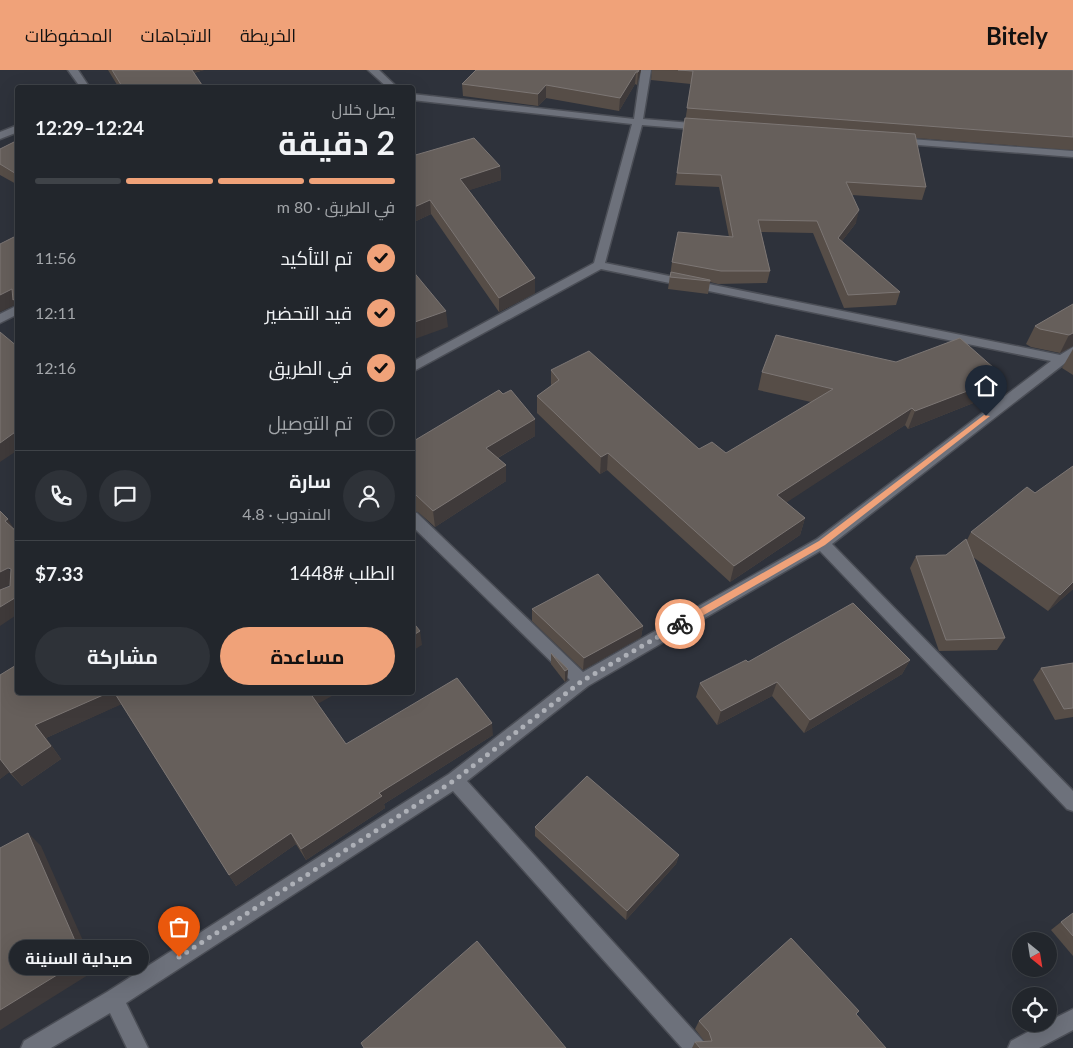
<!DOCTYPE html>
<html lang="ar">
<head>
<meta charset="utf-8">
<style>
  body { margin:0; font-family:Lato,Cairo,sans-serif; background:#2e3238; color:#f1f3f6; direction:rtl; height:100vh; display:flex; flex-direction:column; font-size:19px; white-space:nowrap }
  * { box-sizing:border-box; margin:0 }
  p { font-size:16px; color:#a2a5a9 }
  .icon { flex:none; width:28px; height:28px; fill:none; stroke:currentColor; stroke-width:2; stroke-linecap:round; stroke-linejoin:round }
  .map { position:relative; flex:1; overflow:hidden; direction:ltr }
  .details { position:absolute; left:15px; top:15px; width:400px; height:610px; display:flex; flex-direction:column; background:#22262c; border-radius:5px; box-shadow:0 5px 20px #0002,0 0 0 1px #3f4348; direction:rtl }
  .details>* { flex:none }
  .needle { width:32px; rotate:150deg }
  .tools { position:absolute; left:1012px; top:862px; display:grid; gap:10px }
  .tools a { display:grid; place-items:center; width:45px; height:45px; border-radius:50%; background:#22262c; box-shadow:0 5px 20px #0002,0 0 0 1px #3f4348; font-size:25px }
  .pin { position:absolute; display:grid; place-items:center; width:42px; height:42px; color:#fff; margin:-51px -21px; border-radius:50% 50% 50% 0; rotate:-45deg; box-shadow:0 0 5px #0007 }
  .pin .icon { rotate:45deg }
  .courier { position:absolute; display:grid; place-items:center; width:50px; height:50px; margin:-25px; border:4px solid #f0a279; border-radius:50%; background:#fff; color:#222; box-shadow:0 1px 6px #0007 }
  .bubble { position:absolute; height:35px; border-radius:18px; background:#22262c; box-shadow:0 5px 20px #0002,0 0 0 1px #3f4348; font-size:16px; font-weight:700; line-height:35px; text-align:center; direction:rtl }
  .summary em { font-style:normal; font-weight:700 }
  .summary div { display:flex; flex-direction:column-reverse }
  .summary { display:flex; align-items:center; justify-content:space-between; height:85px; padding:0 20px }
  h1 { font-size:32px; font-weight:700; line-height:38px }
  .bar { display:grid; grid-template-columns:repeat(4,1fr); gap:8px 5px; align-content:center; height:60px; padding:0 20px }
  .bar i { height:6px; border-radius:4px; background:#3f4348 }
  .bar .active { background:#f0a279 }
  .bar p { grid-column:span 4 }
  .line { display:flex; align-items:center; gap:12px; padding:0 20px; border-top:1px solid #3f4348 }
  .line div { flex:1 }
  .round { display:grid; place-items:center; flex:none; width:52px; height:52px; border-radius:26px; background:#2e3238 }
  ol { padding:0 20px; list-style:none }
  li { display:flex; align-items:center; gap:15px; height:55px }
  li p { margin-inline-start:auto }
  li .icon { padding:5px; border-radius:50%; background:#f0a279; color:#111; stroke-width:4 }
  li:last-child { color:#a2a5a9 }
  li i { width:28px; height:28px; border:2px solid #3f4348; border-radius:50% }
  .cta { display:flex; gap:10px; margin-top:auto; padding:10px 20px }
  .cta a { flex:1; height:58px; border-radius:30px; background:#f0a279; color:#111; font-size:20px; font-weight:700; line-height:58px; text-align:center }
  .cta a+a { background:#2e3238; color:#f1f3f6 }
  header { display:flex; align-items:center; gap:30px; box-sizing:border-box; height:70px; padding:0 25px; background:#f0a279; color:#111 }
  header strong { font-size:24px }
  nav { display:flex; gap:28px; margin-inline-start:auto; font-size:18px }
  .map>svg:first-child { display:block }
  .lines { fill:none; stroke-linecap:round; stroke-linejoin:round }
  .street-casing { stroke:#4b4e56; stroke-width:3 }
  .street { fill:#6d717b; fill-rule:evenodd }
  .wall { fill:#564d47 }
  .shaded-wall { fill:#3f3a3a }
  .building { fill:#665f5b; stroke:#7c7674 }
  .route { fill:#f0a279 }
  .done { stroke:#adb0b7; stroke-width:5; stroke-dasharray:0 9 }
</style>
</head>
<body>
<header>
<strong>Bitely</strong>
<nav><a>الخريطة</a><a>الاتجاهات</a><a>المحفوظات</a></nav>
</header>
<div class="map">
<svg width="1073" height="978" viewBox="0 0 1073 978">
  <rect width="100%" height="100%" fill="#2e323b"/>
  <g class="lines">
    <!-- street casing -->
    <g class="street-casing">
      <g id="street">
        <path d="M68,0H78L90,18H81Z"/>
        <path d="M368,0H379L398,18H388Z"/>
        <path d="M641,0H651L643,49L704,54L709,57L704,60L642,55L605,193L1060,285L1073,277V287L832,474L1073,721V741L1067,739L820,481L588,616L467,711L703,971L706,978H682L453,721L126,933L148,978H127L110,943L51,978H21L24,971L107,922L449,704L570,610L412,456V442L417,443L583,602L817,469L1051,291L601,199L412,302V292L594,193L632,54L412,30V24L634,49Z"/>
        <path d="M18,55V62L0,69V62Z"/>
        <path d="M897,68L1073,81V87L893,73V69Z"/>
        <path d="M18,235V244L0,253V244Z"/>
        <path d="M1073,939V960L1039,978H1008L1011,971L1043,954H1049V951Z"/>
      </g>
    </g>
    <!-- street -->
    <use href="#street" class="street"/>
  </g>
  <!-- wall -->
  <g class="wall">
    <path d="M108,0H204L194,3L204,18H119Z"/>
    <path d="M476,0H641L637,15L635,14L619,41L546,28L538,36L463,26L462,14Z"/>
    <path d="M652,0H1072L1073,1V80L916,68L926,117L922,130L852,125L856,153L842,171L900,222L896,235L844,238L813,163L761,162L770,201L767,213L718,214L710,212L708,224L668,219L672,192L729,167L719,117L675,115L691,14L651,10Z"/>
    <path d="M18,70V115L0,105V79Z"/>
    <path d="M412,86L500,96L501,110L469,120L535,208V223L499,242L431,144L412,153Z"/>
    <path d="M1073,234V276L1060,283L1031,277L1026,274L1035,256Z"/>
    <path d="M1073,279V305L1062,298Z"/>
    <path d="M896,292L1004,307L996,324L908,359L905,355L786,432L805,448L800,465L730,512L607,400L600,404L537,343V326L551,316V300L699,379L726,383L811,332L758,320L762,302Z"/>
    <path d="M535,349V366L498,388L506,395V411L435,457L418,442L412,441V372Z"/>
    <path d="M1073,396V519L1048,541L973,487L1005,568L997,580L939,581L910,498L916,486L946,485L967,470L971,462L1035,423Z"/>
    <path d="M532,539L643,556L641,567L583,600L532,551Z"/>
    <path d="M551,583L568,599L567,610L565,612L551,594Z"/>
    <path d="M910,590L902,604L804,663L772,626L717,655L696,627L700,613L748,592Z"/>
    <path d="M1073,593V647L1055,650L1033,610L1041,598Z"/>
    <path d="M18,622L318,634L346,674L493,665L384,734L385,738L306,790L296,774L236,816L121,634L46,668L61,689L22,716L9,702L0,709Z"/>
    <path d="M535,757L679,785L676,794L626,850L535,766Z"/>
    <path d="M1073,843V886L1051,860L1061,852Z"/>
    <path d="M856,944L886,978H692L695,972H705L695,959L699,951Z"/>
  </g>
  <!-- shaded-wall -->
  <g class="shaded-wall">
    <path d="M188,0H204L189,4Z"/>
    <path d="M639,0H641L637,15L638,2Z"/>
    <path d="M636,2L635,14L619,41L620,28Z"/>
    <path d="M546,15V28L538,36V24Z"/>
    <path d="M500,96L501,110L461,123L460,109Z"/>
    <path d="M430,130L431,144L412,153V138Z"/>
    <path d="M859,140L856,153L835,180L838,168Z"/>
    <path d="M535,208V223L499,242V228Z"/>
    <path d="M12,219L18,227V239L15,235L0,242V225Z"/>
    <path d="M446,241L448,257L412,270V253Z"/>
    <path d="M1073,263V276L1060,283L1069,265Z"/>
    <path d="M1004,307L996,324L908,359L915,341Z"/>
    <path d="M912,338L905,355L772,442L777,425Z"/>
    <path d="M535,349V366L487,394L486,378Z"/>
    <path d="M18,360V380L0,392V373Z"/>
    <path d="M608,383L607,400L600,404L601,387Z"/>
    <path d="M506,395V411L435,457L433,441Z"/>
    <path d="M805,448L800,465L730,512L734,496Z"/>
    <path d="M8,449L16,462L5,451Z"/>
    <path d="M8,498L17,511L0,520V502Z"/>
    <path d="M1073,512V519L1048,541L1060,525Z"/>
    <path d="M18,526V544L0,556V537Z"/>
    <path d="M643,556L641,567L583,600L584,588Z"/>
    <path d="M420,561L422,575L412,581V566Z"/>
    <path d="M910,590L902,604L804,663L810,650Z"/>
    <path d="M568,599L567,610L565,612V601Z"/>
    <path d="M777,612L772,626L717,655L721,641Z"/>
    <path d="M110,622H114L122,634L46,668L61,689L22,716L11,703L35,655Z"/>
    <path d="M311,622H339L314,636L310,623Z"/>
    <path d="M492,653L493,665L384,734L385,738L306,790L301,779L379,723Z"/>
    <path d="M0,689L11,701L0,709Z"/>
    <path d="M28,763L41,776L96,900L0,960V940Z"/>
    <path d="M291,763L296,774L236,816L229,805Z"/>
    <path d="M679,785L676,794L626,850L627,841Z"/>
  </g>
  <!-- building -->
  <g class="building">
    <path d="M112,0H192L204,18H123Z"/>
    <path d="M476,0H639L638,2H636L620,28L546,15L538,24L462,14Z"/>
    <path d="M678,0H1072L1073,1V67L687,38L693,1Z"/>
    <path d="M685,48L915,64L926,117L846,112L859,140L838,168L900,222L848,225L817,151L758,150L770,201H721L672,192L678,162L733,167L721,105L677,103Z"/>
    <path d="M474,68L500,96L460,109L535,208L499,228L430,130L412,138V86Z"/>
    <path d="M18,70V105L0,94V79Z"/>
    <path d="M18,165V227L13,230L12,219L0,225V174Z"/>
    <path d="M412,200L446,241L412,253Z"/>
    <path d="M671,202L710,210V211L670,207Z"/>
    <path d="M1073,234V263L1069,265L1040,259L1035,256Z"/>
    <path d="M0,262L18,277V360L0,373Z"/>
    <path d="M776,265L896,292L960,268L1004,307L915,341L912,338L777,425L805,448L734,496L608,383L601,387L537,326L559,310L551,300L589,281L699,379L712,372L726,383L833,319L762,302Z"/>
    <path d="M499,320L503,324L511,320L535,349L486,378L506,395L433,441L416,425H412V372Z"/>
    <path d="M1073,396V512L1060,525L971,462L1027,417L1035,423Z"/>
    <path d="M0,441L8,449L5,451L18,463V526L0,537V520L10,516L11,499L8,498L0,502Z"/>
    <path d="M966,469L1005,568L946,570L916,486L946,485Z"/>
    <path d="M598,504L643,556L584,588L532,539Z"/>
    <path d="M853,533L910,590L810,650L777,612L721,641L700,613L746,590L748,592Z"/>
    <path d="M412,551L420,561L412,566Z"/>
    <path d="M551,583L568,599L565,601Z"/>
    <path d="M1073,593V638L1064,639L1041,598Z"/>
    <path d="M18,594V622H110L35,655L51,676L11,703L0,689V605Z"/>
    <path d="M457,608L492,653L379,723L382,726L301,779L291,763L229,805L114,622H311L310,623L346,674Z"/>
    <path d="M587,706L679,785L627,841L535,757Z"/>
    <path d="M28,763L83,889L0,940V778Z"/>
    <path d="M1073,843V866L1061,852Z"/>
    <path d="M791,868L859,941L856,944L886,978H700L695,972L712,971L709,962L699,951Z"/>
    <path d="M477,871L566,978H364L361,973Z"/>
  </g>
  <!-- route -->
  <path class="route" d="M984,345L990,346L825,475L683,557H677V552L819,471Z"/>
  <g class="lines">
    <!-- done -->
    <path class="done" d="M179,887L455,710L582,611L680,554"/>
  </g>
</svg>
<div class="tools">
<a><svg class="needle" viewBox="-14 -14 28 28"><path d="M0-13l5 13h-10z" fill="#e53935"/><path d="M0 13l5-13h-10z" fill="#a2a5a9"/></svg></a>
<a><svg class="icon" aria-label="locate" viewBox="0 0 24 24"><circle cx="12" cy="12" r="6"/><path d="M12 2v4M12 18v4M2 12h4M18 12h4"/></svg></a>
</div>
<div class="pin" style="left:179px;top:887px;background:#ea580c"><svg class="icon" aria-label="bag" viewBox="0 0 24 24"><path d="M5 8h14l-1 12H6zM9 8a3 3 0 0 1 6 0"/></svg></div>
<div class="pin" style="left:986px;top:346px;background:#1f2937"><svg class="icon" aria-label="home" viewBox="0 0 24 24"><path d="M3 11l9-7 9 7M6 9v11h12V9"/></svg></div>
<div class="courier" style="left:680px;top:554px"><svg class="icon" aria-label="bike" viewBox="0 0 24 24"><circle cx="6" cy="16" r="4"/><circle cx="18" cy="16" r="4"/><path d="M6 16l4-8h5l3 8M10 8l3 8H6M13 5h3"/></svg></div>
<div class="bubble" style="left:9px;top:870px;width:140px">صيدلية السنينة</div>
<section class="details">
<div class="summary"><div><h1>2 دقيقة</h1><p>يصل خلال</p></div><em>12:24–12:29</em></div>
<div class="bar"><i class="active"></i><i class="active"></i><i class="active"></i><i></i><p>في الطريق · 80 m</p></div>
<ol>
<li><svg class="icon" aria-label="check" viewBox="0 0 24 24"><path d="M5 12l5 5 9-10"/></svg>تم التأكيد<p>11:56</p></li>
<li><svg class="icon" aria-label="check" viewBox="0 0 24 24"><path d="M5 12l5 5 9-10"/></svg>قيد التحضير<p>12:11</p></li>
<li><svg class="icon" aria-label="check" viewBox="0 0 24 24"><path d="M5 12l5 5 9-10"/></svg>في الطريق<p>12:16</p></li>
<li><i></i>تم التوصيل</li>
</ol>
<div class="line" style="height:90px"><a class="round"><svg class="icon" aria-label="person" viewBox="0 0 24 24"><circle cx="12" cy="8" r="4"/><path d="M4 21q1-7 8-7t8 7"/></svg></a><div><b>سارة</b><p>المندوب · 4.8</p></div><a class="round"><svg class="icon" aria-label="chat" viewBox="0 0 24 24"><path d="M4 5h16v11H9l-5 4z"/></svg></a><a class="round"><svg class="icon" aria-label="phone" viewBox="0 0 24 24"><path d="M5 4h4l2 5-3 2q2 4 5 5l2-3 5 2v4C11 20 4 13 5 4z"/></svg></a></div>
<div class="line" style="height:65px"><div>الطلب #1448</div><b>$7.33</b></div>
<div class="cta"><a>مساعدة</a><a>مشاركة</a></div>
</section>
</div>
</body>
</html>
